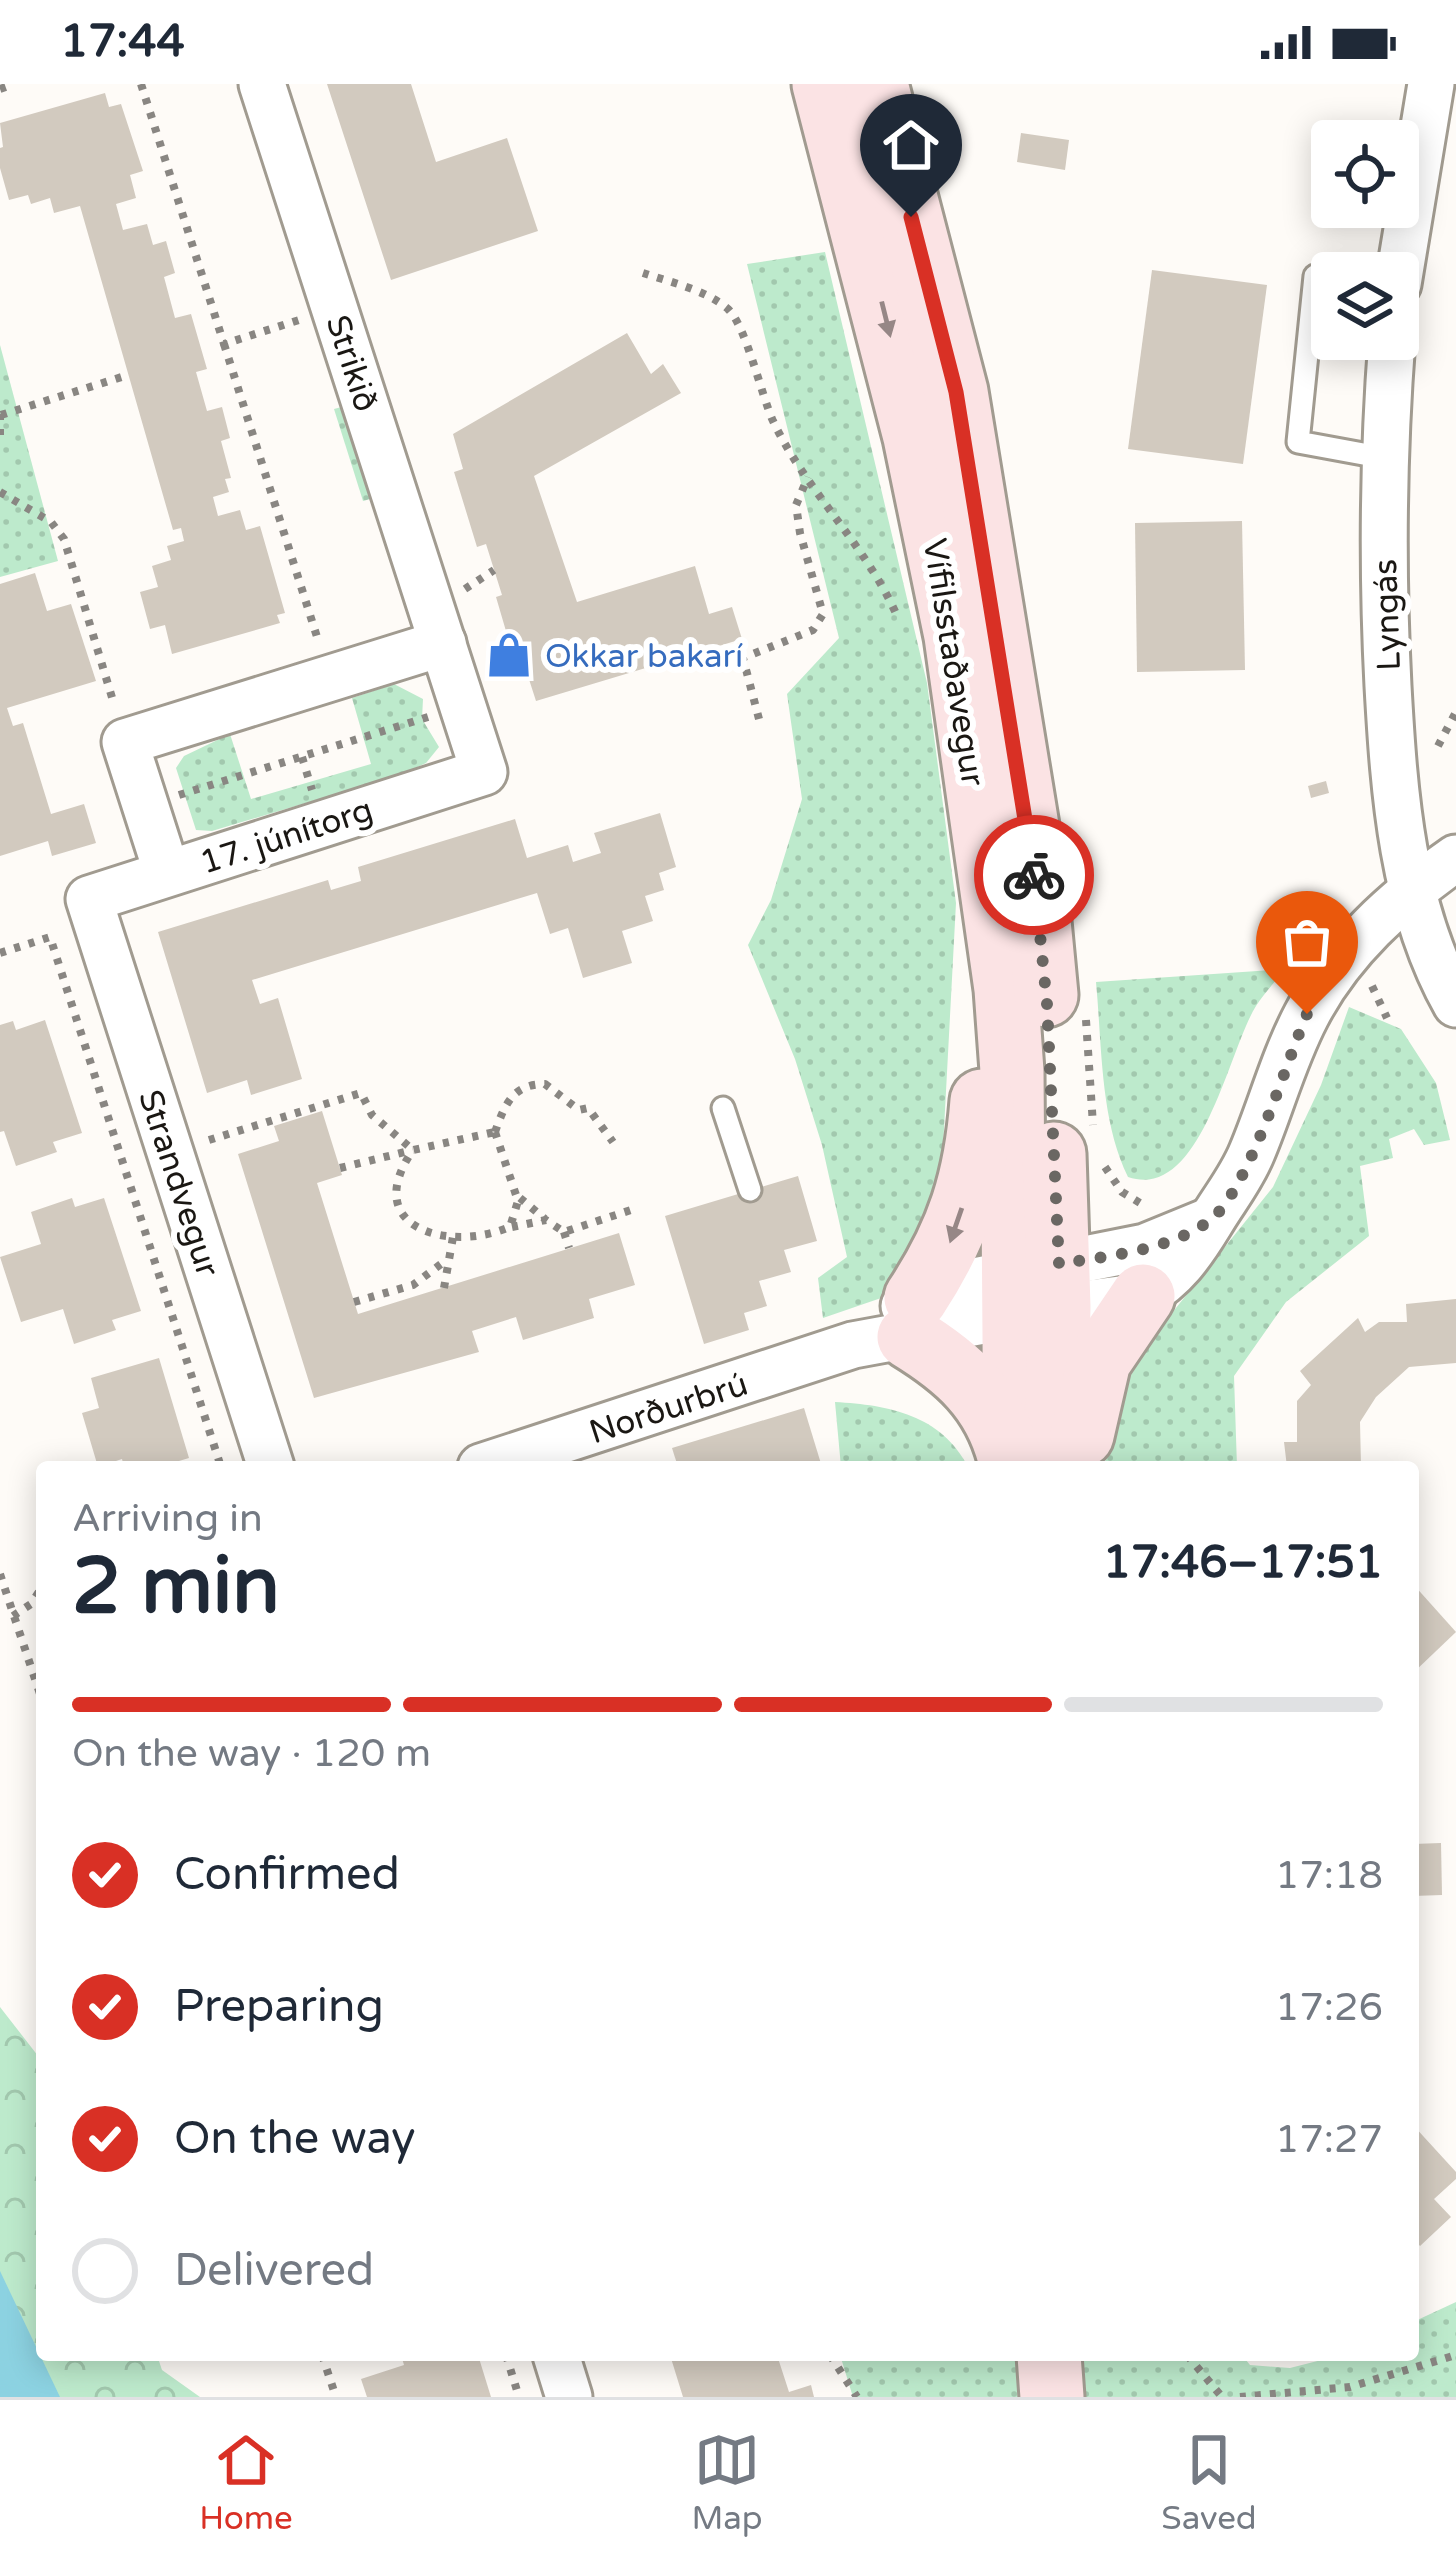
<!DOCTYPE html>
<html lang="en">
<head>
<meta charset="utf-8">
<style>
  body { margin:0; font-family:"Varela Round",sans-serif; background:#f6f6f7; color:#1f2937; height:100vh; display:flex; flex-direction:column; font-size:45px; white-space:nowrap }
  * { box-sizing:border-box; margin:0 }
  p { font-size:39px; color:#747a83 }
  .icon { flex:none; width:66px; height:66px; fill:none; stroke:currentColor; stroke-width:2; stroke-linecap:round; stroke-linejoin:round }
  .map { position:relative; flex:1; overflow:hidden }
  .details { position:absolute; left:36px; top:1377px; width:1383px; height:900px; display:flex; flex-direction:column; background:#fff; border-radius:12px; box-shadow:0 6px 30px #0003 }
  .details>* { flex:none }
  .controls { position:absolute; left:1311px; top:36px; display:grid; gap:24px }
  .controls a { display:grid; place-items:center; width:108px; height:108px; border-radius:12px; background:#fff; box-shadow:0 6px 30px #0003; font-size:60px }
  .pin { position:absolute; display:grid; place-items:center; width:102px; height:102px; color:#fff; margin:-123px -51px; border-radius:50% 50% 50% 0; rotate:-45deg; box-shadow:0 0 12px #0007 }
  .pin .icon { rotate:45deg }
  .courier { position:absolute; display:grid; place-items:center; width:120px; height:120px; margin:-60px; border:9px solid #d93025; border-radius:50%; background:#fff; color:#222; box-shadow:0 3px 15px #0007 }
  .headline em { font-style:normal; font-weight:800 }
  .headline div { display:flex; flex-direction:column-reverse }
  .headline { display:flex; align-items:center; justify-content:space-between; height:204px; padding:0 36px }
  h1 { font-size:78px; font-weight:800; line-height:90px }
  .bar { display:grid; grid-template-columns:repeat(4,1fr); gap:18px 12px; align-content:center; height:144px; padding:0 36px }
  .bar i { height:15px; border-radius:9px; background:#e0e1e3 }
  .bar .current { background:#d93025 }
  .bar p { grid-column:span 4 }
  ol { padding:0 36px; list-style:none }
  li { display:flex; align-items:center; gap:36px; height:132px }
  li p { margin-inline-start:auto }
  li .icon { padding:12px; border-radius:50%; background:#d93025; color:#fff; stroke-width:4 }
  li:last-child { color:#747a83 }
  li i { width:66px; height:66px; border:6px solid #e0e1e3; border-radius:50% }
  .status { display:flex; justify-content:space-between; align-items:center; height:84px; padding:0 60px; background:#fff; direction:ltr }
  .status svg { height:33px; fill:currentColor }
  .tabs { display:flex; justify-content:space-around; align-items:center; height:168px; border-top:3px solid #e0e1e3; background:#fff; font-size:33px; color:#747a83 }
  .tabs a { display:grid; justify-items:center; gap:6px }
  .tabs .current { color:#d93025 }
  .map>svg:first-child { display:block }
  .grass { fill:url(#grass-dots) }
  .park { fill:url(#park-crowns) }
  .water { fill:#8cd2e1 }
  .building { fill:#d2cabf }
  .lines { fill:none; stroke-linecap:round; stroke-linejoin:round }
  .lane-casing { stroke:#a19b90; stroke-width:27 }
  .street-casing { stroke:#a19b90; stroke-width:51 }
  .secondary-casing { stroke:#a19b90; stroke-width:69 }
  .path { stroke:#898682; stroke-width:8; stroke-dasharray:6 9; stroke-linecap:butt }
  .lane { stroke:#fff; stroke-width:21 }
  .street { stroke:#fff; stroke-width:45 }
  .secondary { stroke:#fbe3e4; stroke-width:63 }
  .oneway { fill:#968786 }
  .done { stroke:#6a6763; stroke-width:12; stroke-dasharray:0 21.6 }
  .route { stroke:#d93025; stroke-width:15 }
  .labels { text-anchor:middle; stroke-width:12; stroke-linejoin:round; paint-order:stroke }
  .street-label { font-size:33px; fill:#1a1713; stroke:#fff }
  .shop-label { font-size:33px; fill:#366cbe; stroke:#fff; text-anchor:start }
</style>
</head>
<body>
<div class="status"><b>17:44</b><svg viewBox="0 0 49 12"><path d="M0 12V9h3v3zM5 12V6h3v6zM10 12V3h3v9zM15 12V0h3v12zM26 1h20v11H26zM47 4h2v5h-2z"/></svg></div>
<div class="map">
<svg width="1456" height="2313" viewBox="0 0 1456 2313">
  <defs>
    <pattern id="grass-dots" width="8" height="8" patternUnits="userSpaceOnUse" patternTransform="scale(3)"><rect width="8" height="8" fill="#bdeacc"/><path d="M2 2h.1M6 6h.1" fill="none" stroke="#a2c8ae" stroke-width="1.8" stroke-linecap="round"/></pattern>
    <pattern id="park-crowns" width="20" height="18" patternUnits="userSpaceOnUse" patternTransform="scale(3)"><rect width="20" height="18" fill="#bdeacc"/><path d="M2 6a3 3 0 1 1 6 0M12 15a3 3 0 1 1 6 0" fill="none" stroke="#a2c8ae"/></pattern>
  </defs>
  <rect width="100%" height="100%" fill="#fefbf7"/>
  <!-- grass -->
  <g class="grass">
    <path d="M825,168L927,599L956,819L943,1064L924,1153L884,1213L823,1234L818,1194L847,1173L822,1061L795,975L748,861L771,816L802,715L787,610L839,554L747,180Z"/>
    <path d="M0,261L58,477L0,493Z"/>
    <path d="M349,321L377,413L363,417L334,325Z"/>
    <path d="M394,600L423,615L422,635L439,663L426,679L403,690L212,747L196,746L176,684L184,672L230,650L251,715L371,680L352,614Z"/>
    <path d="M1285,885C1276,897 1264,909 1256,922C1228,967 1201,1118 1128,1093C1100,1036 1102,961 1096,898Z"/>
    <path d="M1349,923L1401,945L1436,999L1450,1056L1424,1061L1414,1045L1389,1055L1393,1074L1360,1082L1369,1152L1286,1218L1234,1292L1237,1383H1105L1108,1332L1139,1270L1273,1103L1321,1001Z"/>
    <path d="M835,1318C889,1321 941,1331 968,1383H841Z"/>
    <path d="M1456,2218V2313H1079L1076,2271H1242L1250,2281L1290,2284L1341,2271H1413V2238Z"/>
    <path d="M840,2271H1023L1025,2313H853Z"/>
  </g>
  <!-- park -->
  <path class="park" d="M0,1923L42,1977V2271H157L162,2286L200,2313H0Z"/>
  <!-- water -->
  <path class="water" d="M0,2187L60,2313H0Z"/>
  <!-- building -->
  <g class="building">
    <path d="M327,0H411L436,78L507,54L538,147L391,196Z"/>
    <path d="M105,9L109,23L121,20L143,87L130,91L136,114L116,120L123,146L147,140L153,161L166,157L175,189L164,193L175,234L191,230L207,285L196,288L207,327L222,323L230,354L221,357L231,394L225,395L229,408L213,413L218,432L240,426L246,446L260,442L285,529L277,531L280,539L172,570L165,541L150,545L140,508L158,503L152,482L171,476L167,462L184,457L181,444L173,446L80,122L54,129L50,114L31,120L28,111L9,116L0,84V64L3,63L0,39Z"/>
    <path d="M1021,49L1069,56L1065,86L1017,78Z"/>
    <path d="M1152,186L1267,201L1243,380L1128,365Z"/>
    <path d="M627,249L651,290L663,280L681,309L534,392L577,518L695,482L709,530L732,523L742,555L536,617L526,586L518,588L496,513L502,511L486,460L477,463L454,388L463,385L453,350Z"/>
    <path d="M1242,437L1245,586L1137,588L1135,439Z"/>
    <path d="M35,489L47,527L71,520L96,597L7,624L13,642L23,639L51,730L84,720L96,759L52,772L48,757L0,772V500Z"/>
    <path d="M1326,697L1329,709L1311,714L1308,702Z"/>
    <path d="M660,729L676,783L659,789L664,806L645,812L653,837L622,847L632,879L583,894L568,844L550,850L537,809L252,896L260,920L278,914L302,995L251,1011L247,996L207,1009L158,848L328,796L331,806L361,797L358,783L515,735L527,774L568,761L573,778L601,769L594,749Z"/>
    <path d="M45,936L82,1049L53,1058L57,1068L16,1082L4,1047L0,1048V941L13,937L16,946Z"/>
    <path d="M322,1027L342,1091L317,1099L358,1230L619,1149L635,1201L589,1215L594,1234L523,1256L516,1233L472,1247L479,1268L314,1314L238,1070L279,1057L274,1042Z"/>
    <path d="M798,1092L817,1157L784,1166L791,1188L759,1197L767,1222L744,1229L749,1246L704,1260L665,1132Z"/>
    <path d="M72,1114L75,1123L104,1114L141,1227L112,1236L116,1246L74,1260L63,1225L21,1238L0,1173L41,1160L31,1128Z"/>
    <path d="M1456,1215V1279L1409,1283L1376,1313L1360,1338L1361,1383H1287L1284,1358H1297V1317L1311,1301L1300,1287L1358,1234L1365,1248L1379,1238H1407L1406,1220Z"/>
    <path d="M159,1274L189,1374L159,1383H124L122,1375L98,1383L82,1329L99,1324L91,1294Z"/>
    <path d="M804,1324L822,1383H678L672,1364Z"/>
    <path d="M1413,1500L1456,1548L1413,1589Z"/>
    <path d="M1441,1759L1442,1811L1413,1812V1760Z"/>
    <path d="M1413,2041L1456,2088V2095L1434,2115L1451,2133L1420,2162L1413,2154Z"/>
    <path d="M401,2271H478L491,2313H367L361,2295L404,2281Z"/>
    <path d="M670,2271H777L789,2308L811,2301L814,2313H683Z"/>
  </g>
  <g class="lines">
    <!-- lane casing -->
    <g class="lane-casing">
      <g id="lane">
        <path d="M1346,189L1400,186"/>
        <path d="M1332,190L1315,192L1298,358L1385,374"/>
        <path d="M723,1024L750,1106"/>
      </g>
    </g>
    <!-- street casing -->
    <g class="street-casing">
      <g id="street">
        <path d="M262,0L484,688L89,815L271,1383"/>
        <path d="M1398,200L1431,0"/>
        <path d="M1392,255C1383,371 1382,486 1388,602C1394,710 1402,824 1456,920"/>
        <path d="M167,789L125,658L443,559"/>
        <path d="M904,1222L959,1200L1145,1163L1211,1136"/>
        <path d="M481,1383L853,1261L1059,1223L1143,1212C1175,1193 1191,1170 1210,1139C1224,1115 1241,1095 1252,1068C1271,1023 1283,976 1306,932C1340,866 1396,816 1456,774"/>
        <path d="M556,2271L569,2313"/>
      </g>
    </g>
    <!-- secondary casing -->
    <g class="secondary-casing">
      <g id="secondary">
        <path d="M824,0L915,353L956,552L1006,905L1012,987L1015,1383"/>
        <path d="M876,0L956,308L1034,785L1046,911"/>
        <path d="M1054,1070L1059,1223L1056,1355"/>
        <path d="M916,1214C959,1149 976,1095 982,1017"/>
        <path d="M909,1253C958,1283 994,1315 1009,1372"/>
        <path d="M1082,1351L1099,1277L1143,1212"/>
        <path d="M1049,2271L1052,2313"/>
      </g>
    </g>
    <!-- path -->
    <g class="path">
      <path d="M141,0L224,260L299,236"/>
      <path d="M0,5L14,0"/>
      <path d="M643,189C670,198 706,206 728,225C746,242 761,310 773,337C806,407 867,462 898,534"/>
      <path d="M224,260L318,556"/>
      <path d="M1,331L128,291"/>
      <path d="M0,351V329"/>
      <path d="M0,408L51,438L64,455L114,620"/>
      <path d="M465,505L494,486"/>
      <path d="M759,635L743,574L813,546L823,530L800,449L796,421L808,393"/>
      <path d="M1438,662L1456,628"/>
      <path d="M302,673L312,706"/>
      <path d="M179,711L428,633"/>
      <path d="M0,869L50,853L221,1383"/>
      <path d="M1372,902L1387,934"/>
      <path d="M1086,936L1093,1041"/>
      <path d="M495,1048L518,1117L510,1143C448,1169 359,1144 413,1066Z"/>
      <path d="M495,1048C505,1020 513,1000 545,1000L579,1026L588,1024L613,1058"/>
      <path d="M209,1056L361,1009L372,1031L413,1066"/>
      <path d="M1105,1083L1122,1108L1145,1122"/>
      <path d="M340,1084L413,1066"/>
      <path d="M520,1114L545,1135"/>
      <path d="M512,1143L546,1136L564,1148L634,1125"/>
      <path d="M564,1148L569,1164"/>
      <path d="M444,1204L453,1153"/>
      <path d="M354,1218L413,1201L445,1177"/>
      <path d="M0,1490L42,1616"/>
      <path d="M13,1532L31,1520L42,1503"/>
      <path d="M322,2271L336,2313"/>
      <path d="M506,2271L519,2313"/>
      <path d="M830,2271L857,2313"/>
      <path d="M1187,2271L1222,2313"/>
      <path d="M1240,2313L1350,2303L1456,2271"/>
    </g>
    <!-- lane -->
    <use href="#lane" class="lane"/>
    <!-- street -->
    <use href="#street" class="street"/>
    <!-- secondary -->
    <use href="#secondary" class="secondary"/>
  </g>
  <!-- one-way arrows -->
  <defs><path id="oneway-solid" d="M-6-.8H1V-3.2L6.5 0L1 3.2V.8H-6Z" transform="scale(3)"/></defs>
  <g class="oneway">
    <use href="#oneway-solid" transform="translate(886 235) rotate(76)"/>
    <use href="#oneway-solid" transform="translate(956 1141) rotate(109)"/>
  </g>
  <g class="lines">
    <!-- done -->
    <path class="done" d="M1034,791L1047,920L1059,1180C1107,1172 1168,1167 1209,1137C1248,1109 1286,978 1307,930"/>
    <!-- route -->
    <path class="route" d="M911,133L956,308L1034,791"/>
  </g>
  <!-- icons -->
  <defs>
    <g id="shop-bare" transform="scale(3.6)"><path d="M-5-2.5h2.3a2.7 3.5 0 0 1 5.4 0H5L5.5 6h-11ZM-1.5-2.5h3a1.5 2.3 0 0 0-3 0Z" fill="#3f7fe0" stroke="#fff" stroke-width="2.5" paint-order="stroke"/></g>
  </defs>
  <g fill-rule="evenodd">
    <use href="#shop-bare" x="509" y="571"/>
  </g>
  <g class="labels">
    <!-- street labels -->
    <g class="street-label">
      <text transform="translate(353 279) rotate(72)" y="12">Strikið</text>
      <text transform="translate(1386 531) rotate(-92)" y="12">Lyngás</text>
      <text transform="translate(955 578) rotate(81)" y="12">Vífilsstaðavegur</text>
      <text transform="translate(286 751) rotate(-18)" y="12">17. júnítorg</text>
      <text transform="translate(180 1099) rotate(72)" y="12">Strandvegur</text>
      <text transform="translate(668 1323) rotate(-18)" y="12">Norðurbrú</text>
    </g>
    <!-- shop labels -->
    <g class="shop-label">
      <text x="545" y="583">Okkar bakarí</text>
    </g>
  </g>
</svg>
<div class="controls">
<a><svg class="icon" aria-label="locate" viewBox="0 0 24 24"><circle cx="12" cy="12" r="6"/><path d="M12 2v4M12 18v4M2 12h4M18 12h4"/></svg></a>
<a><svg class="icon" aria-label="layers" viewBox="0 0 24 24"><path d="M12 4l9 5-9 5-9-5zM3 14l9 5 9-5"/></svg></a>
</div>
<div class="pin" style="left:1307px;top:930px;background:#ea580c"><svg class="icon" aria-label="bag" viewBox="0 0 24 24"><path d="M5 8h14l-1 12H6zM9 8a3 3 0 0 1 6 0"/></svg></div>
<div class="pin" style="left:911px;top:133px;background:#1f2937"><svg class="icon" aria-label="home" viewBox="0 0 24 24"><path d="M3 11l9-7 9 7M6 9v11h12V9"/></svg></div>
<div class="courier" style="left:1034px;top:791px"><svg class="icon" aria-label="bike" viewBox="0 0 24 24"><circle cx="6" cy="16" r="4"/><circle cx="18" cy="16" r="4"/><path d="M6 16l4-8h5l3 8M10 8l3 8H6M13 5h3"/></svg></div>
<section class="details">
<div class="headline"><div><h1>2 min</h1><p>Arriving in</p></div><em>17:46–17:51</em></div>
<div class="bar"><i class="current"></i><i class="current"></i><i class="current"></i><i></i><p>On the way · 120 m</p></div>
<ol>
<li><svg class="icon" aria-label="check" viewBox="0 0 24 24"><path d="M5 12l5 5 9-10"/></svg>Confirmed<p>17:18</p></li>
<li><svg class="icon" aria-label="check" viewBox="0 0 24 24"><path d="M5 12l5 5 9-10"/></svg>Preparing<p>17:26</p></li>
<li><svg class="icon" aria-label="check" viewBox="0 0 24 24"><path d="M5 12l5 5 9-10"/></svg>On the way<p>17:27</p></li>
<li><i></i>Delivered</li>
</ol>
</section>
</div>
<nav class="tabs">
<a class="current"><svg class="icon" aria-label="home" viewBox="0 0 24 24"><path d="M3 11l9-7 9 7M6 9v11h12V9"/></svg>Home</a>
<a><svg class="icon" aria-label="map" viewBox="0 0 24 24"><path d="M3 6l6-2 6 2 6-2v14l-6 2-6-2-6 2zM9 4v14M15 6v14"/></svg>Map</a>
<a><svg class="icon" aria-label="saved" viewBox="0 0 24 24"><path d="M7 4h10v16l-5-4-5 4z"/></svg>Saved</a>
</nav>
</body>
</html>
